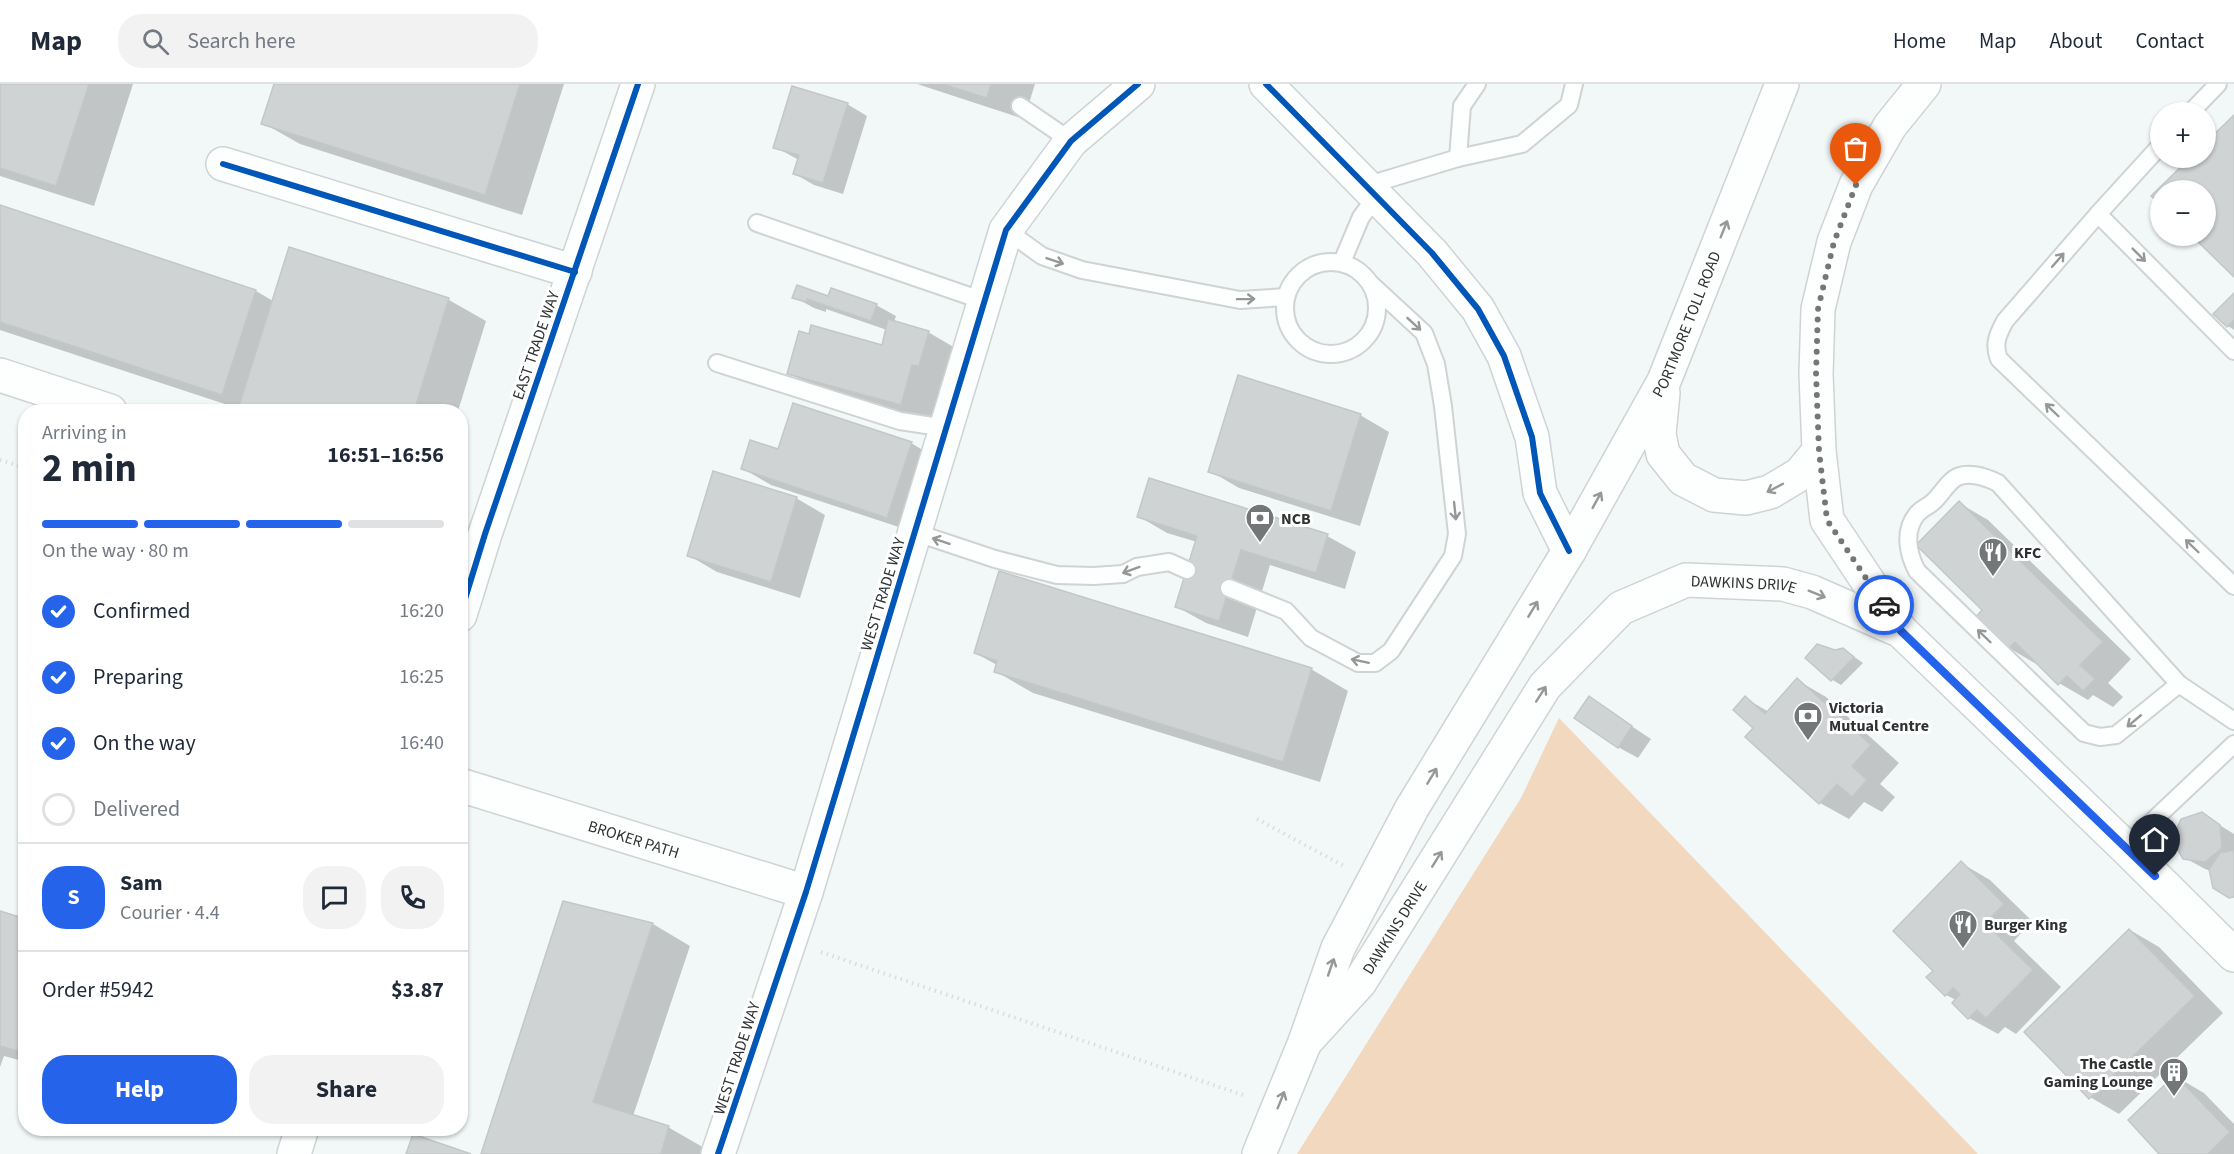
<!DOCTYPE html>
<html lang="en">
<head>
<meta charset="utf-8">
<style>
  body { margin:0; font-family:"Source Sans 3",sans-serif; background:#f2f2f3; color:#1f2937; height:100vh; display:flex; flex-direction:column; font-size:22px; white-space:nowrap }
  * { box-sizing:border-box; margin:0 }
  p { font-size:20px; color:#747a83 }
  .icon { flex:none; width:33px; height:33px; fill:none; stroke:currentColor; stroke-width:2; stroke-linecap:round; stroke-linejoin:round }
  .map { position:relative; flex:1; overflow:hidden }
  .details { position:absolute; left:18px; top:320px; width:450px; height:732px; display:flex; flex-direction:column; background:#fff; border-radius:24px; box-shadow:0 2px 4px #0004 }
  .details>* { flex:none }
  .fabs { position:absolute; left:2150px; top:18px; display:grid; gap:12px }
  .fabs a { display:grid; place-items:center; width:66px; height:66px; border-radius:50%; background:#fff; box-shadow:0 2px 4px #0004; font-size:30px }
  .pin { position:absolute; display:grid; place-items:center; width:51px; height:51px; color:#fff; margin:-62px -26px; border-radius:50% 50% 50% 0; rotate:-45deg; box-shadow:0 0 6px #0007 }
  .pin .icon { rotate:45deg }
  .courier { position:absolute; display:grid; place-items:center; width:60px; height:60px; margin:-30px; border:4px solid #2563eb; border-radius:50%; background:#fff; color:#222; box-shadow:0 2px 8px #0007 }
  .headline em { font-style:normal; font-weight:700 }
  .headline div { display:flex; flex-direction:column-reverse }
  .headline { display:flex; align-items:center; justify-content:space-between; height:102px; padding:0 24px }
  h1 { font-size:39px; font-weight:700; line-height:45px }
  .bar { display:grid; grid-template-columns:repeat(4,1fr); gap:9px 6px; align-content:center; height:72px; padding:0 24px }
  .bar i { height:8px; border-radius:4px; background:#e0e1e3 }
  .bar .on { background:#2563eb }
  .bar p { grid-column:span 4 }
  .line { display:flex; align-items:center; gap:15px; padding:0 24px; border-top:2px solid #e0e1e3 }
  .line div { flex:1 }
  .round { display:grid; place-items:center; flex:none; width:63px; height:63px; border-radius:24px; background:#f2f2f3 }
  ol { padding:0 24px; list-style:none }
  li { display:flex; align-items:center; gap:18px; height:66px }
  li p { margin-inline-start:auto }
  li .icon { padding:6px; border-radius:50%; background:#2563eb; color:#fff; stroke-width:4 }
  li:last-child { color:#747a83 }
  li i { width:33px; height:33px; border:3px solid #e0e1e3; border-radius:50% }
  .action { display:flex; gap:12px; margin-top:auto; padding:12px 24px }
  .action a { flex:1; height:69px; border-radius:24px; background:#2563eb; color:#fff; font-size:24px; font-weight:700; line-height:69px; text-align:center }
  .action a+a { background:#f2f2f3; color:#1f2937 }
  header { display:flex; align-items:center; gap:36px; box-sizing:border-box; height:84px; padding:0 30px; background:#fff; border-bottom:2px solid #e0e1e3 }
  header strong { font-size:28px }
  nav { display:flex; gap:33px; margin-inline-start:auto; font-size:21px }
  .search { width:420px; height:54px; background:#f2f2f3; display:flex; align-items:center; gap:15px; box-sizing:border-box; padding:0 21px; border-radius:24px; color:#747a83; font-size:22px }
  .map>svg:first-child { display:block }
  .green { fill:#f1d8bf }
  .shadow { fill:#0003 }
  .building { fill:#cfd3d4; stroke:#c3c7c8; stroke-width:1.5 }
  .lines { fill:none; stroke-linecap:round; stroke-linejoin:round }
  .service-casing { stroke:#cfd3d4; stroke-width:20 }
  .minor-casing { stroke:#cfd3d4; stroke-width:36 }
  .secondary-casing { stroke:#cfd3d4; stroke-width:36 }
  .motorway-casing { stroke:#cfd3d4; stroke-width:36 }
  .path { stroke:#dbdddd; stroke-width:4; stroke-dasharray:1.5 4.5; stroke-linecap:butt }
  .service { stroke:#fdfefe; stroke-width:16 }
  .minor { stroke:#fdfefe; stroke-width:33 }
  .secondary { stroke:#fdfefe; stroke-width:33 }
  .motorway { stroke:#fdfefe; stroke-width:33 }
  .cycleway-casing { stroke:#fff; stroke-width:10 }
  .cycleway { stroke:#0057b8; stroke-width:6 }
  .oneway { stroke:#969898 }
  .done { stroke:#737778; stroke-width:6; stroke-dasharray:0 10.8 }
  .route { stroke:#2563eb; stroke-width:8 }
  .labels { text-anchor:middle; stroke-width:6; stroke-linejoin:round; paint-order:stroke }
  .street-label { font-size:16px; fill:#2f3233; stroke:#fff }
  .poi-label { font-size:16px; font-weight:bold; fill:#2f3233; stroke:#fff; text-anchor:start }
</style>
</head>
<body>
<header>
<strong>Map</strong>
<div class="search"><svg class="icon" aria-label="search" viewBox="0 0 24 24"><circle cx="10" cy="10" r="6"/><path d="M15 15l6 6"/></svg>Search here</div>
<nav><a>Home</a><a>Map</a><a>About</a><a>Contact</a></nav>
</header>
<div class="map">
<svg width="2234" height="1070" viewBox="0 0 2234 1070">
  <rect width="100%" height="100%" fill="#f2f7f8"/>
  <!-- green -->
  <path class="green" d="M1559,634L1978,1070H1297L1521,714Z"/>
  <!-- shadow -->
  <g class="shadow">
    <path d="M0,0H133L94,122L0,92Z"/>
    <path d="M275,0H564L522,131L300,60L263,39Z"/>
    <path d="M917,0H1035L1024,35Z"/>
    <path d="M847,20L867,32L843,110L814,101L795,90L799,76L775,63Z"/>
    <path d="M2234,33V191L2194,152H2205V106H2160V118L2154,112L2193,74H2205V61Z"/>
    <path d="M0,123L256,207L273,217L289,165L449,216L486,237L458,327H246L0,246Z"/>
    <path d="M2234,211V246L2228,242Z"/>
    <path d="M794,213L829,214L876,221L896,232L894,238L928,248L957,265L948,298L942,296L931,337L818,306L789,289L883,263L887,246L826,225V228L814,224Z"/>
    <path d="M1360,331L1389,348L1360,442L1239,404L1210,387Z"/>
    <path d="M911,359L940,376L917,449L771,401L742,384L779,367Z"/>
    <path d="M796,414L825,431L800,514L717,488L688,471Z"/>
    <path d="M1959,419L1988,436L2131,575L2108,599L2123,613L2113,623L2093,611L2088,616L2059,599L2038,581L2009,564L1978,533L1984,526Z"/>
    <path d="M1138,432L1327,452L1356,468L1345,505L1270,481L1248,553L1206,539L1177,523L1197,458L1167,449Z"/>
    <path d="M1843,565L1863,579L1841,601L1831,595L1835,568Z"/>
    <path d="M975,569L1311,585L1348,607L1320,698L1033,609L995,587L997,581Z"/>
    <path d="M1797,596L1826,613L1899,679L1880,700L1895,713L1882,728L1864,718L1849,735L1820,719L1747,653L1755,643L1745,614L1769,628Z"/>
    <path d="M1589,614L1651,655L1638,674L1618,663Z"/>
    <path d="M2202,730L2234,750V812L2232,814L2214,803L2211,787L2205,785L2185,774Z"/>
    <path d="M1961,779L1990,796L2032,837L2014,857L2061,903L2016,950L2005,943L1998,950L1969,934L1956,916L1946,911L1935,887Z"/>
    <path d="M564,819L653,840L690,862L633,1032L668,1043L706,1065L704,1070H482Z"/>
    <path d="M0,829L26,837V978L4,972L0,983Z"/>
    <path d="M2130,846L2159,863L2223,929L2119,1030L2090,1013Z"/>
    <path d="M2175,992L2204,1009L2234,1040V1070H2162Z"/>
  </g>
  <!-- building -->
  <g class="building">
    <path d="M0,0H89L56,102L0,84Z"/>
    <path d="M274,0H520L485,111L261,40Z"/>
    <path d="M942,0H991L987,14Z"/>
    <path d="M792,2L848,19L823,99L793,90L799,71L773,64Z"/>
    <path d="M2234,31V193L2192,152H2205V106H2160V120L2151,112L2190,74H2205V59Z"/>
    <path d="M0,121L256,206L222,311L0,238Z"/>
    <path d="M289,163L449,214L414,327H255L239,322Z"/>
    <path d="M797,201L828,212L831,204L877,220L871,237L807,215L806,218L792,214Z"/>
    <path d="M2234,209V236L2227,243L2213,230Z"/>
    <path d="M888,235L929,247L919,282L912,281L901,321L787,290L799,247L809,250L811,241L882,261Z"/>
    <path d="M1238,291L1361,330L1331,427L1208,388Z"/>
    <path d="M793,319L912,358L887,434L741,385L750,356L778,365Z"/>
    <path d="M713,387L797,413L771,498L687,472Z"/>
    <path d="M1149,394L1328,450L1316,489L1241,466L1219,537L1175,523L1197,452L1137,433Z"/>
    <path d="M1959,417L2103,558L2080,581L2095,595L2083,607L2067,592L2058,601L2015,558L2008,565L1976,533L1982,526L1916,461Z"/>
    <path d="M999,487L1312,584L1283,678L994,588L997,577L974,569Z"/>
    <path d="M1817,560L1835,566L1843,564L1854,573L1831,597L1805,574Z"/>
    <path d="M1797,594L1871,661L1852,682L1867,696L1852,713L1837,700L1819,720L1745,653L1753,644L1733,626L1745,612L1765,630Z"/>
    <path d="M1589,612L1632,642L1618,664L1574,634Z"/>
    <path d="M2202,728L2220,741L2222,764L2205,778L2183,775L2172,756L2181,735Z"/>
    <path d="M2234,766V813L2229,814L2213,804L2209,785L2220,769Z"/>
    <path d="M1961,777L2004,820L1985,839L2033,886L1986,934L1977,926L1968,935L1952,919L1960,910L1953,904L1945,912L1926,893L1933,887L1893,847Z"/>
    <path d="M563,817L653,839L593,1018L669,1042L661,1070H481Z"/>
    <path d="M0,827L26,835V969L0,962Z"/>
    <path d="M2129,845L2195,912L2089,1015L2024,948Z"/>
    <path d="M2175,991L2230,1048L2208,1070H2159L2128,1036Z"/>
    <path d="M413,1050L471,1070H406Z"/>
  </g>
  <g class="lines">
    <!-- service casing -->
    <g class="service-casing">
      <g id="service">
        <path d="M1020,22L1071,57"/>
        <path d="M2191,28L2218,0"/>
        <path d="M2160,62L2098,130L2005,237C1998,250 1993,260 1999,275L2234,502"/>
        <path d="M1458,74L1462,22L1477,0"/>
        <path d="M1365,102L1458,74L1522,60L1569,21L1574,0"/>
        <path d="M2098,130L2234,267"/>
        <path d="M757,139L984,217"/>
        <path d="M1006,146L1042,172L1082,186L1240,216L1286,213"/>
        <circle cx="1331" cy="224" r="46"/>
        <path d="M1342,178L1361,133L1376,113"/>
        <path d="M717,279L900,337L946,344"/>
        <path d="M914,448L995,475L1057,491L1094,492L1123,490L1137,483L1169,478L1187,486"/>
        <path d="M1229,504L1286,527L1311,554L1358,579H1375L1391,567L1453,472L1457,450L1443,322L1436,280L1424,249L1371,200"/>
        <path d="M2179,600L2116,651L2100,653L2084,649L1917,487C1908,470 1903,447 1917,430C1922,424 1930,422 1935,416C1941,410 1947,400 1954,395C1966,386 1986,393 1998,399L2179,600L2234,637"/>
        <path d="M2125,763L2234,660"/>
      </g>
    </g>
    <!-- minor casing -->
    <g class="minor-casing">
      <g id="minor">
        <path d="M1266,0L1432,169L1478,225L1504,272L1532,353L1540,409L1569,467"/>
        <path d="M223,80L575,188"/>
        <path d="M0,291L110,327"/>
        <path d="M460,531L485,450L638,0"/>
        <path id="s1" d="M460,701L806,808"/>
        <path d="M294,1070L302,1044"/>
        <path d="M718,1070L806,808L1006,146L1071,57L1138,0"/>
      </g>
    </g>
    <!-- secondary casing -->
    <g class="secondary-casing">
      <g id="secondary">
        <path id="s2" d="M1305,958L1360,898L1545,602L1621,524L1686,496L1783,500L1812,508L1901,547L2125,763L2234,871"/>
        <path d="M1259,1070L1305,958L1338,864L1412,724L1569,467"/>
      </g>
    </g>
    <!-- motorway casing -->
    <g class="motorway-casing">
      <g id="motorway">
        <path d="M1663,309L1659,350L1663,370L1683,395L1714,411L1746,414L1770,408L1800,390L1819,367"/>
        <path id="s3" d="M1569,467L1664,297L1782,0"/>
        <path d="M1901,547L1827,436L1819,367L1816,290L1818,225L1834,158L1856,101L1890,42L1924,0"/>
      </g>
    </g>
    <!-- path -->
    <g class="path">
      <path d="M0,376L26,384"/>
      <path d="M1257,735L1344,782"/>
      <path d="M821,868L1246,1012"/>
    </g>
    <!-- service -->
    <use href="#service" class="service"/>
    <!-- minor -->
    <use href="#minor" class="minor"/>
    <!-- secondary -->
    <use href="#secondary" class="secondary"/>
    <!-- motorway -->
    <use href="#motorway" class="motorway"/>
    <!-- cycleway casing -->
    <g class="cycleway-casing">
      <g id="cycleway">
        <path d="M1266,0L1432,169L1478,225L1504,272L1532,353L1540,409L1569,467"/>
        <path d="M223,80L575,188"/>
        <path d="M460,531L485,450L638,0"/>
        <path d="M718,1070L806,808L1006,146L1071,57L1138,0"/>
      </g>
    </g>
    <!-- cycleway -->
    <use href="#cycleway" class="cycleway"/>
  </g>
  <!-- one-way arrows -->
  <defs><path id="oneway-shaft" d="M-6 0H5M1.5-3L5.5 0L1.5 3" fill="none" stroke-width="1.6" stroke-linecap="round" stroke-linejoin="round" transform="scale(1.5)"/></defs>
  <g class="oneway">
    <use href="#oneway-shaft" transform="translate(1724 145) rotate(-68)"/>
    <use href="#oneway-shaft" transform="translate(2139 171) rotate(45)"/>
    <use href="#oneway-shaft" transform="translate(2058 176) rotate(-49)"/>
    <use href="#oneway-shaft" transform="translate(1055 177) rotate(19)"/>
    <use href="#oneway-shaft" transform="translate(1246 215) rotate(-1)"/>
    <use href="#oneway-shaft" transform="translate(1414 240) rotate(42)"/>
    <use href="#oneway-shaft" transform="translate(2052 326) rotate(-136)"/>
    <use href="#oneway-shaft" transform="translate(1775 404) rotate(152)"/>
    <use href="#oneway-shaft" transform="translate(1597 416) rotate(-61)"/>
    <use href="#oneway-shaft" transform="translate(1455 427) rotate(84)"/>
    <use href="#oneway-shaft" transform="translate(941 457) rotate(-162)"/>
    <use href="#oneway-shaft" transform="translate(2192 462) rotate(-136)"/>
    <use href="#oneway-shaft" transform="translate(1131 486) rotate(160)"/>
    <use href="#oneway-shaft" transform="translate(1817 510) rotate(22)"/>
    <use href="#oneway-shaft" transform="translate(1533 525) rotate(-59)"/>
    <use href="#oneway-shaft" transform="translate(1984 552) rotate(-136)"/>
    <use href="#oneway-shaft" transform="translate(1360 577) rotate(-168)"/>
    <use href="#oneway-shaft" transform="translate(1541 610) rotate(-57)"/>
    <use href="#oneway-shaft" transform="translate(2134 637) rotate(140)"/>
    <use href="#oneway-shaft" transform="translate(1432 692) rotate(-59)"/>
    <use href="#oneway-shaft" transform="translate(1437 775) rotate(-58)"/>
    <use href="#oneway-shaft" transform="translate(1331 883) rotate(-71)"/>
    <use href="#oneway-shaft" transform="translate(1281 1016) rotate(-68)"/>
  </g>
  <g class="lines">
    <!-- done -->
    <path class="done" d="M1856,101L1834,158L1818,225L1816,290L1819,367L1827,436L1884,521"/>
    <!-- route -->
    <path class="route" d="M1884,521L1901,547L2155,792"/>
  </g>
  <!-- icons -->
  <defs>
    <g id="bank-pin" transform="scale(1.5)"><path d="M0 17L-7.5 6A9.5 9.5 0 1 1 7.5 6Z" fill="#737778" stroke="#fff"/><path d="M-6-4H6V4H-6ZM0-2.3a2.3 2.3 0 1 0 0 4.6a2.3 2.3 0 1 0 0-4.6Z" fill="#fff"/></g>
    <g id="restaurant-pin" transform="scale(1.5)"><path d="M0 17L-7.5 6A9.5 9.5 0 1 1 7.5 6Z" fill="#737778" stroke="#fff"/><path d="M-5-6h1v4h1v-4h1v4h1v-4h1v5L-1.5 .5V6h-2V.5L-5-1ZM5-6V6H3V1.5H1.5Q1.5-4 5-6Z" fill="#fff"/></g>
    <g id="building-pin" transform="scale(1.5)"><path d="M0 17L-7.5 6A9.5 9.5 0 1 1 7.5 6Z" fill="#737778" stroke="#fff"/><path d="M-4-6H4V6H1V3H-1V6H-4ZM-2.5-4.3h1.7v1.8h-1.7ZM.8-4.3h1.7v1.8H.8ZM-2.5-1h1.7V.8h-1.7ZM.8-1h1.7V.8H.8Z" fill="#fff"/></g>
  </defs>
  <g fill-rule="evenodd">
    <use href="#bank-pin" x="1260" y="434"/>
    <use href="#restaurant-pin" x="1993" y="468"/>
    <use href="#bank-pin" x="1808" y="632"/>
    <use href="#restaurant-pin" x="1963" y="840"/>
    <use href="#building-pin" x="2174" y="988"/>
  </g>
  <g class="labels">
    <!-- street labels -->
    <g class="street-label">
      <text dy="6" stroke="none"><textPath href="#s3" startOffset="256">PORTMORE TOLL ROAD</textPath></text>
      <text transform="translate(535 261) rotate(-71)" y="6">EAST TRADE WAY</text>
      <text dy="6" stroke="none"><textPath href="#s2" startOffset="668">DAWKINS DRIVE</textPath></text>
      <text transform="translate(882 510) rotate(-73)" y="6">WEST TRADE WAY</text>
      <text dy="6" stroke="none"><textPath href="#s1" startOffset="182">BROKER PATH</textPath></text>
      <text dy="6" stroke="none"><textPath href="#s2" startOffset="146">DAWKINS DRIVE</textPath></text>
      <text transform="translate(736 974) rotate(-72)" y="6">WEST TRADE WAY</text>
    </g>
    <!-- poi labels -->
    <g class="poi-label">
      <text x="1281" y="440">NCB</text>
      <text x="2014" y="474">KFC</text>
      <text x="1829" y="629">Victoria<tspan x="1829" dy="18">Mutual Centre</tspan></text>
      <text x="1984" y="846">Burger King</text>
      <text x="2153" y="985" text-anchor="end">The Castle<tspan x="2153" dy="18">Gaming Lounge</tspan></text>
    </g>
  </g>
</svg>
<div class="fabs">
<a>+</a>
<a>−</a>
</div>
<div class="pin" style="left:1856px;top:101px;background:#ea580c"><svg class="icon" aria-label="bag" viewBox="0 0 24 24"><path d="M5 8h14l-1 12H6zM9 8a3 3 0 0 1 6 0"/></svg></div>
<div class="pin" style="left:2155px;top:792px;background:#1f2937"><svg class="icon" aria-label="home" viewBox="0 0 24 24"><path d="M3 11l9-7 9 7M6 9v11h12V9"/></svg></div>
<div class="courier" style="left:1884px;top:521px"><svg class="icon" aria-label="car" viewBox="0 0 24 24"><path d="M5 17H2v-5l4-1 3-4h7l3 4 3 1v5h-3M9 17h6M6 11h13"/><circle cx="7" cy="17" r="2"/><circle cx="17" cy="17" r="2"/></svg></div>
<section class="details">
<div class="headline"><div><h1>2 min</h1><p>Arriving in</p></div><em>16:51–16:56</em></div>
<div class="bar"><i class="on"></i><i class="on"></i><i class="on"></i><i></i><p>On the way · 80 m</p></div>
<ol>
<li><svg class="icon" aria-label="check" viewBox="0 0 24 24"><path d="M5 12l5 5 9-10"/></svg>Confirmed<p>16:20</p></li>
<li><svg class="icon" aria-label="check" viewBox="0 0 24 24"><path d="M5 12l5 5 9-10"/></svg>Preparing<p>16:25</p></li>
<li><svg class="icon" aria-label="check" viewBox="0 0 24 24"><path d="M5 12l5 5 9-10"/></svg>On the way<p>16:40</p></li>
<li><i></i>Delivered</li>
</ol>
<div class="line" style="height:108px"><b class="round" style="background:#2563eb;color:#fff">S</b><div><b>Sam</b><p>Courier · 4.4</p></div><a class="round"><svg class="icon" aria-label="chat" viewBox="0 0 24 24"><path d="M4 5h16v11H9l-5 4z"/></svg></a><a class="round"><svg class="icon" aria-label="phone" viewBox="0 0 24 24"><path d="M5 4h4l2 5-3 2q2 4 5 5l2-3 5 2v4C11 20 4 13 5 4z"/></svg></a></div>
<div class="line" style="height:78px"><div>Order #5942</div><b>$3.87</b></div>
<div class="action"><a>Help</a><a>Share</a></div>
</section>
</div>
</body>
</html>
